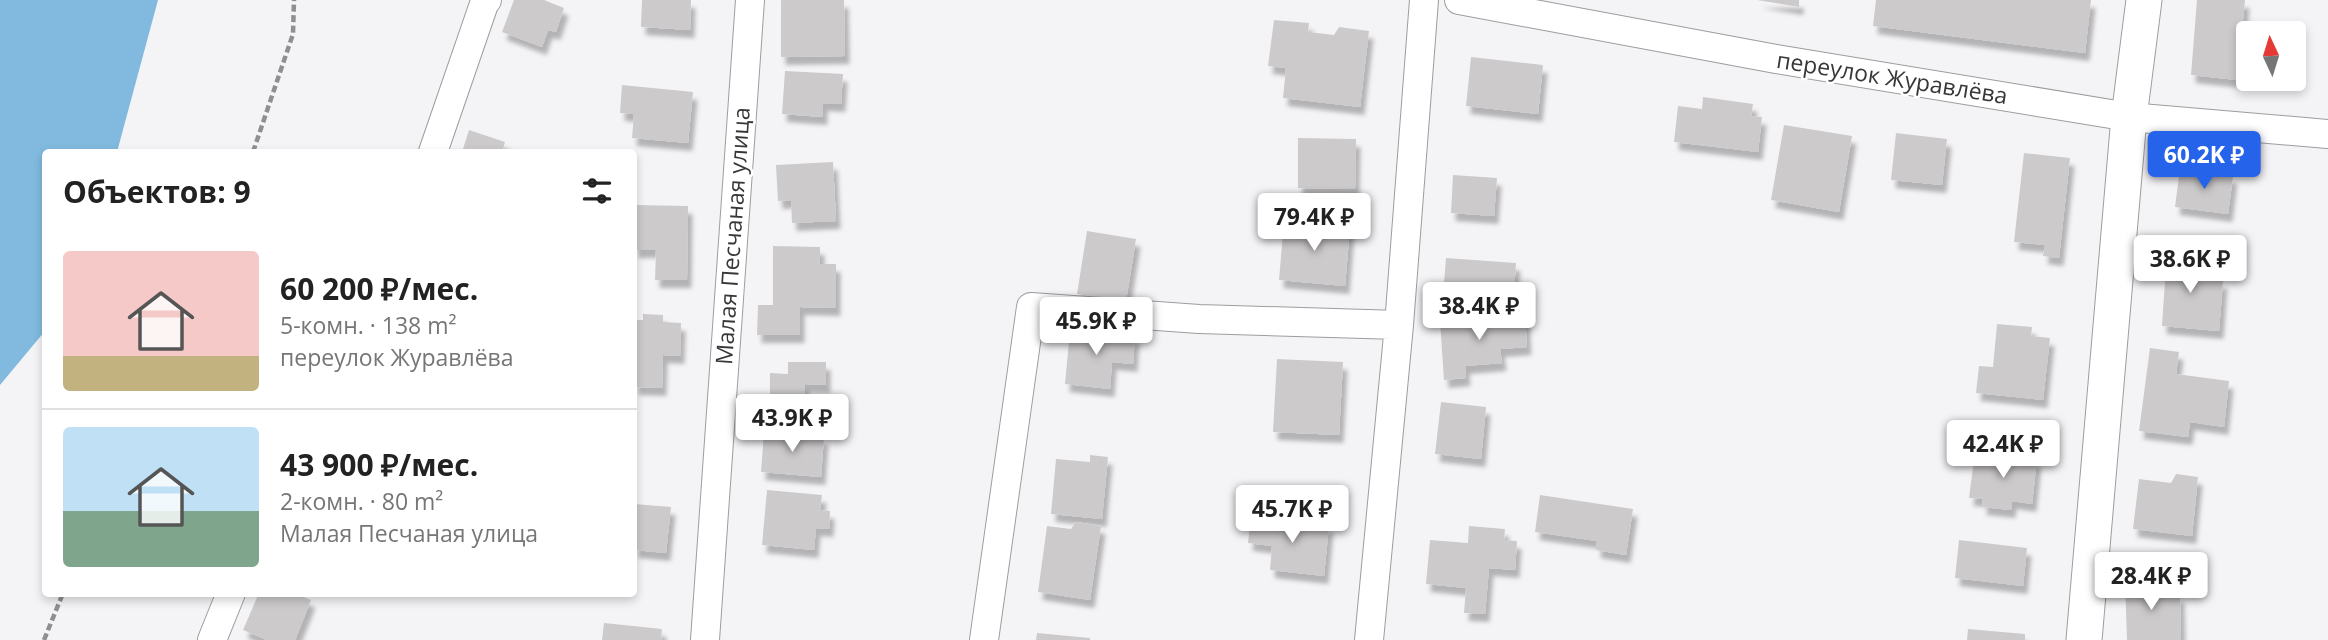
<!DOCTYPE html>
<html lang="ru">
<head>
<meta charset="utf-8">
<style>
	:root { --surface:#fff; --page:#f2f2f2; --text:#222; --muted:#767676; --line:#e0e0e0; --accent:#2563eb }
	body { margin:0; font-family:"Open Sans",sans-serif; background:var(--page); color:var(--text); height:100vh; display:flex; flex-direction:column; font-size:26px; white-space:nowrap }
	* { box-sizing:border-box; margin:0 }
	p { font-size:23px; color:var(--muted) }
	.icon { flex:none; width:38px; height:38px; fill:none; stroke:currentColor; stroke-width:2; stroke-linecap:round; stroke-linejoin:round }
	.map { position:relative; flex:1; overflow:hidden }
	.side { position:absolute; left:42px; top:149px; width:595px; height:448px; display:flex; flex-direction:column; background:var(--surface); border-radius:7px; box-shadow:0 4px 10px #0003 }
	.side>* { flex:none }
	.needle { width:46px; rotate:356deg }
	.fabs { position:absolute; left:2236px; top:21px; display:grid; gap:14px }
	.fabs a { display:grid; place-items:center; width:70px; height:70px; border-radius:7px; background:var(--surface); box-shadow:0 4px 10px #0003; font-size:35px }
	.price { position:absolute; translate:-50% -60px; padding:0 16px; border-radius:7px; background:#fff; color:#222; font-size:23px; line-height:46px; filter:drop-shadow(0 2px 4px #0008) }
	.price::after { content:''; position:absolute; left:50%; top:42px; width:21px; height:16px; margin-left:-10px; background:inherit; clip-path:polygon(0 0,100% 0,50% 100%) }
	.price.active { background:var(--accent); color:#fff }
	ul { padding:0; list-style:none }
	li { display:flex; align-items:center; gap:21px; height:175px; padding:0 21px }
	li+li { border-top:2px solid var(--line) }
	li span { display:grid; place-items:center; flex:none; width:196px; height:140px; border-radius:7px; color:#555 }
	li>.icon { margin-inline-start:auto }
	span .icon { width:84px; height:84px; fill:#fffc; stroke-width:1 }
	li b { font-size:30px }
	h2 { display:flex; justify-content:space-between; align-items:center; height:84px; padding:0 21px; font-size:30px }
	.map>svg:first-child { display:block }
	.water { fill:#81bade }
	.building { fill:#cdcacb; filter:url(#shadow) }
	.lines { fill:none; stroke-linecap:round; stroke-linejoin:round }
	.minor-casing { stroke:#9d9da0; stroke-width:30 }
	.tertiary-casing { stroke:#9d9da0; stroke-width:37 }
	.path { stroke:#8f8f91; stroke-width:4.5; stroke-dasharray:7 3.5; stroke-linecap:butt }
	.minor { stroke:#fff; stroke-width:28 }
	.tertiary { stroke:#fff; stroke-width:35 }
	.labels { text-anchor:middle; stroke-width:5; stroke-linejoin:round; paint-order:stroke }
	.street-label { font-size:23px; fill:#373738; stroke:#fff }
</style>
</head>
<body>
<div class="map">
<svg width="2328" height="640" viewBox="0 0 2328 640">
	<defs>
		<filter id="shadow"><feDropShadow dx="4.5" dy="8" stdDeviation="2" flood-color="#0004"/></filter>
	</defs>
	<rect width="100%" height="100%" fill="#f4f4f7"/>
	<path class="water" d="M0,0H158L117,152H46L45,331L0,385Z"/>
	<path class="building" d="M514,0H544L564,8L556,32L548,30L542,47L502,32Z
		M642,0H691L690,30L641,27Z
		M781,0H844L845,56L781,57Z
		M1757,0H1799V7Z
		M1876,0H2091L2085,53L1873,26Z
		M2197,0H2245L2237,80L2191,75Z
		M1274,20L1309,23L1308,32L1334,35L1339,27L1369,31L1360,107L1283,98L1286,68L1268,66Z
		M1471,57L1543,65L1538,114L1466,106Z
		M785,71L843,74L841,104L823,103V117L782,114Z
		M622,85L693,92L688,143L632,138L634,114L620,113Z
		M1703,97L1753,104L1751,116L1762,117L1758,152L1674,142L1678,106L1702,109Z
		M1784,125L1852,136L1839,212L1771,200Z
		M469,130L505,142L502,152H462Z
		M1896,133L1947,139L1942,185L1891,180Z
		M1298,138L1356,139L1355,189L1298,188Z
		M2024,153L2070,158L2059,258L2043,256L2045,245L2014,242Z
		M833,162L836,221L792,223L791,200L778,201L776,165Z
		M2180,168L2233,176L2228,214L2175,207Z
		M1453,175L1497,178L1494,216L1451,213Z
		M637,205L688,206L687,280H655L656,250H634V221H636Z
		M1284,221L1350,227L1345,286L1279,280Z
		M1087,231L1136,239L1126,301L1077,294Z
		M773,246L820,247V264H836V308L800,307V335H757L758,305H773Z
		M2167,251L2198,254L2196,279L2223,281L2219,331L2162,326Z
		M1446,258L1516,263L1514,291L1473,288L1471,310L1442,308Z
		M643,314L663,315V322L681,323L680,356L663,355L662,388L634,387V320H643Z
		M1525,315L1527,347L1500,349L1502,363L1465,366L1466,378L1444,380L1440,321Z
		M1997,324L2032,327L2031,336L2050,338L2043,400L1976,393L1979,366L1993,367Z
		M1070,330L1135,336L1133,364L1112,362L1110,389L1065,384Z
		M2150,348L2179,352L2176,374L2229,381L2224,427L2190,422L2188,437L2139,431Z
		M1277,359L1343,362L1339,435L1273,432Z
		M788,362H826V385L805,384V419L770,418V373L788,374Z
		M1441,402L1486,407L1481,459L1435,454Z
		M764,432L824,437L821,477L761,472Z
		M1975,452L2037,459L2032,504L2012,501L2011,510L1982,507L1983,499L1969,498Z
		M1090,455L1108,457L1102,519L1051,514L1056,459L1090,462Z
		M2176,474L2198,477L2192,536L2133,529L2139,479L2171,483Z
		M767,490L822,495L820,510L830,511L829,529L816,528L814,550L762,545Z
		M1540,495L1633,509L1626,555L1596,550L1597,541L1535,532Z
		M634,504L671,507L666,553L634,550Z
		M1251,517L1329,525L1324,576L1270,570L1272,546L1248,543Z
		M1076,522L1101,526L1090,600L1038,592L1047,526L1071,529Z
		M1469,526L1505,529L1504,540L1517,541L1515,570L1489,568L1485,614L1464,613L1466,588L1426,584L1430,540L1468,543Z
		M1959,540L2027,548L2023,586L1955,578Z
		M2159,579V595H2180L2181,640H2127L2125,580Z
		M259,593H294L311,600L295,640H267L243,630Z
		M604,623L662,629L661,640H602Z
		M1968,629L2025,634V640H1967Z
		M1037,633L1090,638V640H1036Z"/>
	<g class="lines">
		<defs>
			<path id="minor" d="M1459,0L1776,59L2129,117L2328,134
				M433,152L484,4L487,0
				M212,640L231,593
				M705,640L750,0
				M984,640L1031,307L1199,319L1399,325
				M1369,640L1399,325L1424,0"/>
			<path id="tertiary" d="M2084,640L2129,117L2144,0"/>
		</defs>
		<use href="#minor" class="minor-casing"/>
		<use href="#tertiary" class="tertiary-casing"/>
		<path class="path" d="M253,152L293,34L294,0
			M44,640L63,593"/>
		<use href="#minor" class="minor"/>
		<use href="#tertiary" class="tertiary"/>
	</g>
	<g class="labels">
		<g class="street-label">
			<text transform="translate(1892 78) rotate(9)" y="8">переулок Журавлёва</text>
			<text transform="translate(733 236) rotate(-86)" y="8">Малая Песчаная улица</text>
		</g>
	</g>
</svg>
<div class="fabs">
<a><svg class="needle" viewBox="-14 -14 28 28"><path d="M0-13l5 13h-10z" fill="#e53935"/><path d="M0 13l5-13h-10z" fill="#767676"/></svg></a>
</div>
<b class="price active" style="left:2204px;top:191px">60.2K ₽</b>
<b class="price" style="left:1314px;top:253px">79.4K ₽</b>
<b class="price" style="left:2190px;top:295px">38.6K ₽</b>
<b class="price" style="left:1479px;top:342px">38.4K ₽</b>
<b class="price" style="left:1096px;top:357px">45.9K ₽</b>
<b class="price" style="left:792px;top:454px">43.9K ₽</b>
<b class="price" style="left:2003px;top:480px">42.4K ₽</b>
<b class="price" style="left:1292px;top:545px">45.7K ₽</b>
<b class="price" style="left:2151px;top:612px">28.4K ₽</b>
<section class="side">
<h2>Объектов: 9<svg class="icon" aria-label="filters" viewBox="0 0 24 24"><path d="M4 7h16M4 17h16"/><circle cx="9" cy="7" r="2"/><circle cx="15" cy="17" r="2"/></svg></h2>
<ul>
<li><span style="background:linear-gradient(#f6c9c9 75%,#c2b280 0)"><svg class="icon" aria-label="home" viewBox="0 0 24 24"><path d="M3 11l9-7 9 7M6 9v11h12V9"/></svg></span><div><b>60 200 ₽/мес.</b><p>5-комн. · 138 m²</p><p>переулок Журавлёва</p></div></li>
<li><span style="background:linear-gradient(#bfe0f5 60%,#7fa58c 0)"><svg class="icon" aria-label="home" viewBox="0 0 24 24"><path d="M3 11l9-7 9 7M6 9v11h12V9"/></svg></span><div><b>43 900 ₽/мес.</b><p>2-комн. · 80 m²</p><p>Малая Песчаная улица</p></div></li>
</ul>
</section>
</div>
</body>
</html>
